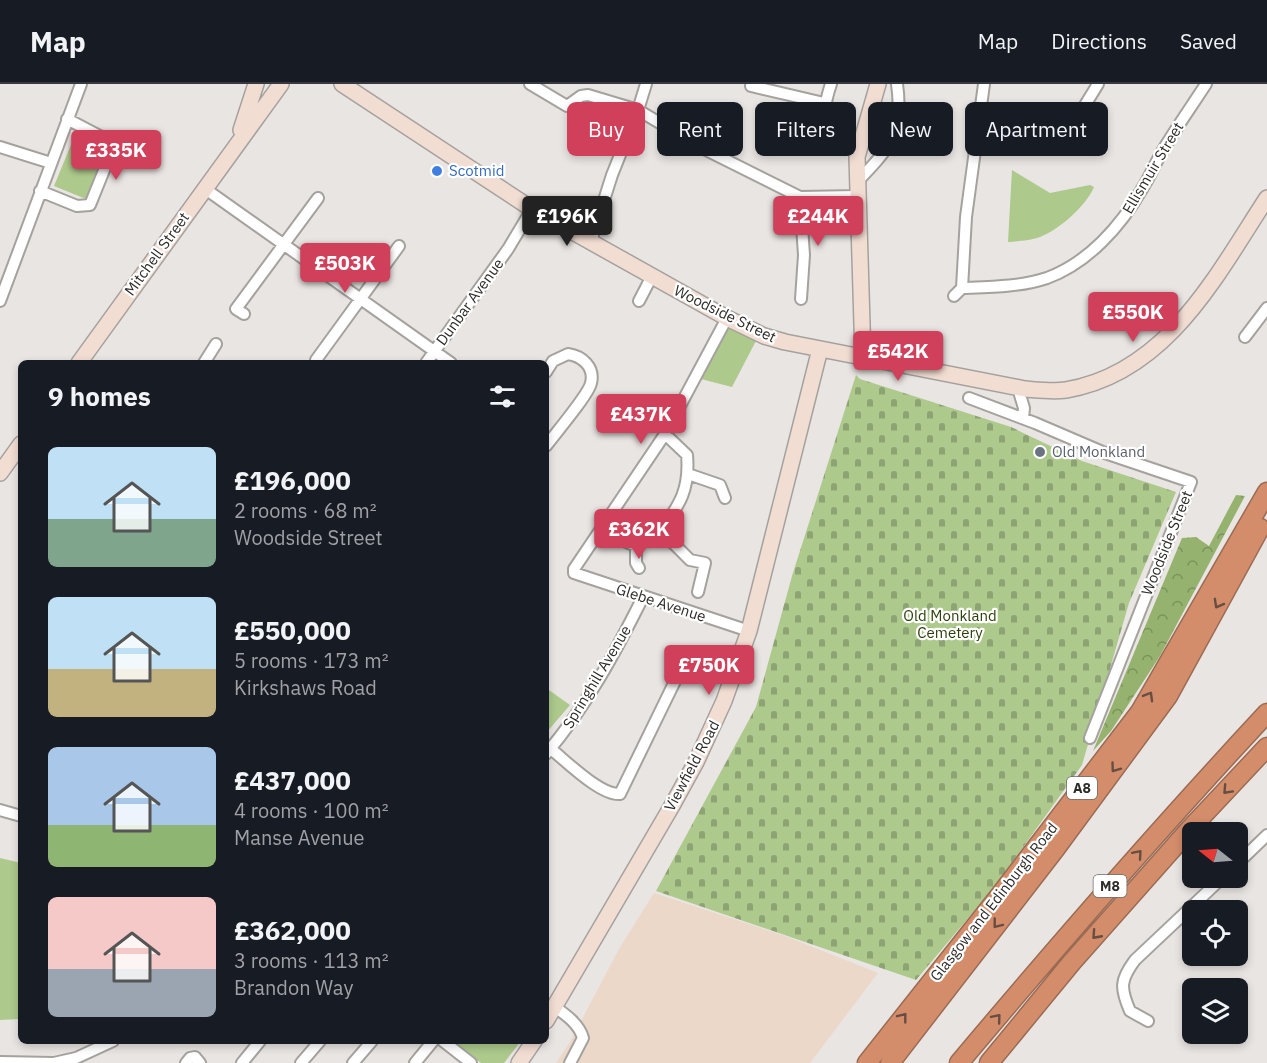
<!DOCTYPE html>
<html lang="en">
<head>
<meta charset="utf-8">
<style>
	:root { --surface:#171b24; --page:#20242c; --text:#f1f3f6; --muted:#9ea1a6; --line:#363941; --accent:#d0405b }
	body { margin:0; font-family:"IBM Plex Sans",sans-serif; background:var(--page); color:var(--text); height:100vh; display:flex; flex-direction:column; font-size:22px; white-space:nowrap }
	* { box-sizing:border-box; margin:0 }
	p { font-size:20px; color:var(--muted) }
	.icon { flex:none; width:33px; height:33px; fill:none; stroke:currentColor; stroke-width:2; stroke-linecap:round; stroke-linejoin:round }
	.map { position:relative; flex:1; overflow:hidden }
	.side { position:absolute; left:18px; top:276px; width:531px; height:684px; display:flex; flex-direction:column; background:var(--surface); border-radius:9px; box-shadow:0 3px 9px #0003 }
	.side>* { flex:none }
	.hud { position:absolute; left:567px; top:18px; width:570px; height:54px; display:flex; gap:12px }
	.needle { width:39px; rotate:287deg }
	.fabs { position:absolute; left:1182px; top:738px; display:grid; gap:12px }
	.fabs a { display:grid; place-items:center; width:66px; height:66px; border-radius:9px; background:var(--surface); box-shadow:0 3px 9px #0003; font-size:30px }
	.price { position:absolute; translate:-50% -51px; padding:0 14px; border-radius:6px; background:var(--accent); color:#fff; font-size:20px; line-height:39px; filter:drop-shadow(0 2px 3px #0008) }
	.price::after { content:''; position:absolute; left:50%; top:36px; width:18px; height:14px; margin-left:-9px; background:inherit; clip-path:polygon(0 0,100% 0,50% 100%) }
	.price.on { background:#222; color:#fff }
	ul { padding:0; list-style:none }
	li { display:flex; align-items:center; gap:18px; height:150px; padding:0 30px }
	li span { display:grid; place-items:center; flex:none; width:168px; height:120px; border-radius:9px; color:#555 }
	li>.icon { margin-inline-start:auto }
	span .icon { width:72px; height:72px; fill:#fffc; stroke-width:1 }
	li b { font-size:26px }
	h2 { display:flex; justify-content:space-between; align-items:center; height:72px; padding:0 30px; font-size:26px }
	.pill { padding:0 21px; border-radius:9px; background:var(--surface); box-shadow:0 3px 9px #0003; font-size:21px; line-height:54px }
	.pill.on { background:var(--accent); color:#fff }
	header { display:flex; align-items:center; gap:36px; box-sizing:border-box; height:84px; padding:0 30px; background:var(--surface); border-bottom:2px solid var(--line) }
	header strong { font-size:28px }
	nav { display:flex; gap:33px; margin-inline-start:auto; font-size:21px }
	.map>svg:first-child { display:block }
	.industrial { fill:#ebd8c8 }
	.green { fill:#adc98c }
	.forest { fill:url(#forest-crowns) }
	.cemetery { fill:url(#cemetery-stones) }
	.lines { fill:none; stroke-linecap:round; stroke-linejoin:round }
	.street-casing { stroke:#a5a29e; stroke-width:14 }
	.secondary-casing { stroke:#a5a29e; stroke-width:18 }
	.highway-casing { stroke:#9a6b54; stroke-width:21 }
	.street { stroke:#fff; stroke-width:10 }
	.secondary { stroke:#f2ddd3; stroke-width:15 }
	.highway { stroke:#d48d6b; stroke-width:18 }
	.oneway { stroke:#674e41 }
	.shop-dot { fill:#3f7fe0; stroke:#fff; stroke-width:2 }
	.worship-dot { fill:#6b7280; stroke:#fff; stroke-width:2 }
	.labels { text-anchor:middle; stroke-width:4.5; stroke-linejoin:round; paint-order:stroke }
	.shield { fill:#fff; stroke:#6c6b6a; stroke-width:1.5 }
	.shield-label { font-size:14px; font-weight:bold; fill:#2d2c2a }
	.street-label { font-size:15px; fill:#2d2c2a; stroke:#fff }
	.shop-label { font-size:15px; fill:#366cbe; stroke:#fff; text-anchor:start }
	.worship-label { font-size:15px; fill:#5b616d; stroke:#fff; text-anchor:start }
	.park-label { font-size:15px; fill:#2c3f0c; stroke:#fff }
</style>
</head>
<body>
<header>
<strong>Map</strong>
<nav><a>Map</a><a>Directions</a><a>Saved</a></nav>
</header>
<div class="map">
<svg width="1267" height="979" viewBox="0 0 1267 979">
	<defs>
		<pattern id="forest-crowns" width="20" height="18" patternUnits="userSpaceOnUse" patternTransform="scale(1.5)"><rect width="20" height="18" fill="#95b36e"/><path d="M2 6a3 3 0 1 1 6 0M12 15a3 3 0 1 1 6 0" fill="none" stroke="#7a925b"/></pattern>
		<pattern id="cemetery-stones" width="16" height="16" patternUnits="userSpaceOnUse" patternTransform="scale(1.5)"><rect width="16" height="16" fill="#adc98c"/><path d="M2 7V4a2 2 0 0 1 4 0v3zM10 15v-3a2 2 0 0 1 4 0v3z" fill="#8da373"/></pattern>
	</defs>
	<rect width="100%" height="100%" fill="#e9e5e2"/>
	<path class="industrial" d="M654,809L785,852L878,889L810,979H556L570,958L619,865Z"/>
	<path class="green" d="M75,51L106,67L86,115L54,102Z
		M1012,86L1050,109L1090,101L1094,103C1086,122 1057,148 1037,154C1028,157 1017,157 1008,158Z
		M729,238L758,253L732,303L697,294Z
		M546,604L570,621L546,649Z
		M0,774L21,779V935L0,936Z
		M454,957H521L504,979H481Z"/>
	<path class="forest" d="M1236,411L1245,412L1160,572L1111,647L1093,667L1182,454L1196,453L1209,462Z"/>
	<path class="cemetery" d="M856,291L860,295L1011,343L1082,377L1176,408L1129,519L1082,681L996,801L916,896L656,807L756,623L792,492Z"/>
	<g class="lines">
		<defs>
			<path id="street" d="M530,0L567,22L581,12L588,11L638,26L700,63L800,113L857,112
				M751,2L824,19
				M818,53C823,35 825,17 831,0
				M1063,57L1098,0
				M0,63L51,79
				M856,99C889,65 904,49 897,0
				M204,104L451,279
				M40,107L77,122L90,121L113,64V59L67,35
				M800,113L804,171L801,215
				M591,157L612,91L638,26L646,0
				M962,204C990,203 1020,203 1047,194C1088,179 1121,142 1142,105C1151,91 1157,75 1166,61C1179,40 1193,20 1206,0
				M954,212L962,204L966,133L984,0
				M0,217L81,0
				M639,217L652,192
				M244,230L236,225L318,114
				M727,234L665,350L574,485V489L749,547
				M1245,253L1267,224
				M316,276L399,162
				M204,279L216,260
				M426,279L508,165L532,125
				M546,288L553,277L568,270C582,272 595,283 591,299C589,310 555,350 546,362
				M969,314L1035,339L1105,369L1191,398L1090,654
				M1023,334L1024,324L1020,311L1025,305
				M665,350L687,371C690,405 680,420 661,447L690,476L705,479L698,508
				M688,390L720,401L725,414
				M614,453L636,462L661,447
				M636,462V479L639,484
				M551,665C566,677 601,712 620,710L677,593L678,588L673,582
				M546,670C586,623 615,569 643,513
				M0,726L21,732
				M1238,779L1267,751
				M555,923C566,931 579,940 583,954L570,979
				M1148,937L1130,927C1120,904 1120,896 1135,876L1222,794
				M443,957L471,979
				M0,978L54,979L76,974L113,957
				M186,979L190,974L195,973L200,979
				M242,979L260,957
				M301,979L320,957
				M353,979L372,957
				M415,979L433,957"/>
			<path id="secondary" d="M342,0L532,125L727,234L764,252L785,258L1025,305C1038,306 1053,308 1066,306C1167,289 1216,192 1267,114
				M241,46L256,0
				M863,274L857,73L878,0
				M79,279L281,0
				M0,389L21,360
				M546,937L673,720L696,678L724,617L749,547L820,265
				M519,979L534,957"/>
			<path id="highway" d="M867,979L1000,811L1140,628L1267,408
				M890,979L1056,764L1168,612L1260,444
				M959,979C1059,860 1161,743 1267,629
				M989,979L1072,878L1189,746L1267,663"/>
		</defs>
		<use href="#street" class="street-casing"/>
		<use href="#secondary" class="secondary-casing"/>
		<use href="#highway" class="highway-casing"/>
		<use href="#street" class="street"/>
		<use href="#secondary" class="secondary"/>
		<use href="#highway" class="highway"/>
	</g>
	<defs><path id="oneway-chevron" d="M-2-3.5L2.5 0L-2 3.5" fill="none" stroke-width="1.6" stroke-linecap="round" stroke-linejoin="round" transform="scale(1.5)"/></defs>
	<g class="oneway">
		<use href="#oneway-chevron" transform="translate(1218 520) rotate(119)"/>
		<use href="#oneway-chevron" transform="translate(1149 612) rotate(-60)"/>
		<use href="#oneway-chevron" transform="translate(1115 684) rotate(126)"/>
		<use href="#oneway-chevron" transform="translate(1227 706) rotate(133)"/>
		<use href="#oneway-chevron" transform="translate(1138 770) rotate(-49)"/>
		<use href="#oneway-chevron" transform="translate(997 840) rotate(128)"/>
		<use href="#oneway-chevron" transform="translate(1096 851) rotate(132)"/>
		<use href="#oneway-chevron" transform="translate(903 933) rotate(-52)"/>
		<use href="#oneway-chevron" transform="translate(997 934) rotate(-50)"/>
	</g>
	<circle class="shop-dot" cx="437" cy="87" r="6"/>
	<circle class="worship-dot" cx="1040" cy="368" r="6"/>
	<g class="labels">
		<g class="shield">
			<rect x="1067" y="693" width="30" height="22" rx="4.5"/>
			<rect x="1093.5" y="791" width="33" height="22" rx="4.5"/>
		</g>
		<g class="shield-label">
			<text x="1082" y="709">A8</text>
			<text x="1110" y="807">M8</text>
		</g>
		<g class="street-label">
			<text transform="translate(1153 84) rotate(-59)" y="5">Ellismuir Street</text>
			<text transform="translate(157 170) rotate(-54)" y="5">Mitchell Street</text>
			<text transform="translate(470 218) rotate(-54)" y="5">Dunbar Avenue</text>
			<text transform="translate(725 230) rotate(26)" y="5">Woodside Street</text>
			<text transform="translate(1167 459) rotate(-68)" y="5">Woodside Street</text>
			<text transform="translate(661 519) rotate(18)" y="5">Glebe Avenue</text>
			<text transform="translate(597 593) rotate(-59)" y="5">Springhill Avenue</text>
			<text transform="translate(692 682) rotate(-62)" y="5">Viewfield Road</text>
			<text transform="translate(994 818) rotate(-52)" y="5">Glasgow and Edinburgh Road</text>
		</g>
		<g class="shop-label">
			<text x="449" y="92">Scotmid</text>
		</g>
		<g class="worship-label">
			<text x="1052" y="373">Old Monkland</text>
		</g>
		<g class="park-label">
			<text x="950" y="537">Old Monkland<tspan x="950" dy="17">Cemetery</tspan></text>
		</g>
	</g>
</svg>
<div class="fabs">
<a><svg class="needle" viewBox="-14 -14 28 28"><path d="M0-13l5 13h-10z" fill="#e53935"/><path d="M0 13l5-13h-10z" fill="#9ea1a6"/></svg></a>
<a><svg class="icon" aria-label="locate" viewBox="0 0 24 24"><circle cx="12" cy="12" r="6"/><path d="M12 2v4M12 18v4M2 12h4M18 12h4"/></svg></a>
<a><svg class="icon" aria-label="layers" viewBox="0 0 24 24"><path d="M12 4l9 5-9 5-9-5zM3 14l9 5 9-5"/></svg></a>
</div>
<b class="price" style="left:116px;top:97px">£335K</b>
<b class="price on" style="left:567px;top:163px">£196K</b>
<b class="price" style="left:818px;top:163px">£244K</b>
<b class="price" style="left:345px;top:210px">£503K</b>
<b class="price" style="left:1133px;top:259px">£550K</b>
<b class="price" style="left:898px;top:298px">£542K</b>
<b class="price" style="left:641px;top:361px">£437K</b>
<b class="price" style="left:639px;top:476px">£362K</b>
<b class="price" style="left:709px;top:612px">£750K</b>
<div class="hud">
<a class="pill on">Buy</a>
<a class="pill">Rent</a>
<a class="pill">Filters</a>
<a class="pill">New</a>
<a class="pill">Apartment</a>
</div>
<section class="side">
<h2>9 homes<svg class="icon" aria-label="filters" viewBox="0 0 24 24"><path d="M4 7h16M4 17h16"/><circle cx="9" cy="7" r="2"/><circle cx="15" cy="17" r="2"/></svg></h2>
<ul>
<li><span style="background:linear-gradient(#bfe0f5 60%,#7fa58c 0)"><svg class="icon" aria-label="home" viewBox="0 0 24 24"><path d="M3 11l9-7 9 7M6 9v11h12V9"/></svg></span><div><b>£196,000</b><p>2 rooms · 68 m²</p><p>Woodside Street</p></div></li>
<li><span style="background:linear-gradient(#bfe0f5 60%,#c2b280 0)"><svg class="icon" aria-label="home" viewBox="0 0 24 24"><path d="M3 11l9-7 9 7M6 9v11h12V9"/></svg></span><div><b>£550,000</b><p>5 rooms · 173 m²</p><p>Kirkshaws Road</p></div></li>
<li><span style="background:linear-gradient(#a9c7e8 65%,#8fb573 0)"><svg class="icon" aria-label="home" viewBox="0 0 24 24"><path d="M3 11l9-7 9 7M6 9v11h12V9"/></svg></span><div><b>£437,000</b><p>4 rooms · 100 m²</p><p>Manse Avenue</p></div></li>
<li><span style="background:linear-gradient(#f6c9c9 60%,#9aa5b1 0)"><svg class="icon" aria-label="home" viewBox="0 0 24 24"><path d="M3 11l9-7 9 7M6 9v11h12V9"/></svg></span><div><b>£362,000</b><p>3 rooms · 113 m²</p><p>Brandon Way</p></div></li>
</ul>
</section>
</div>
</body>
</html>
